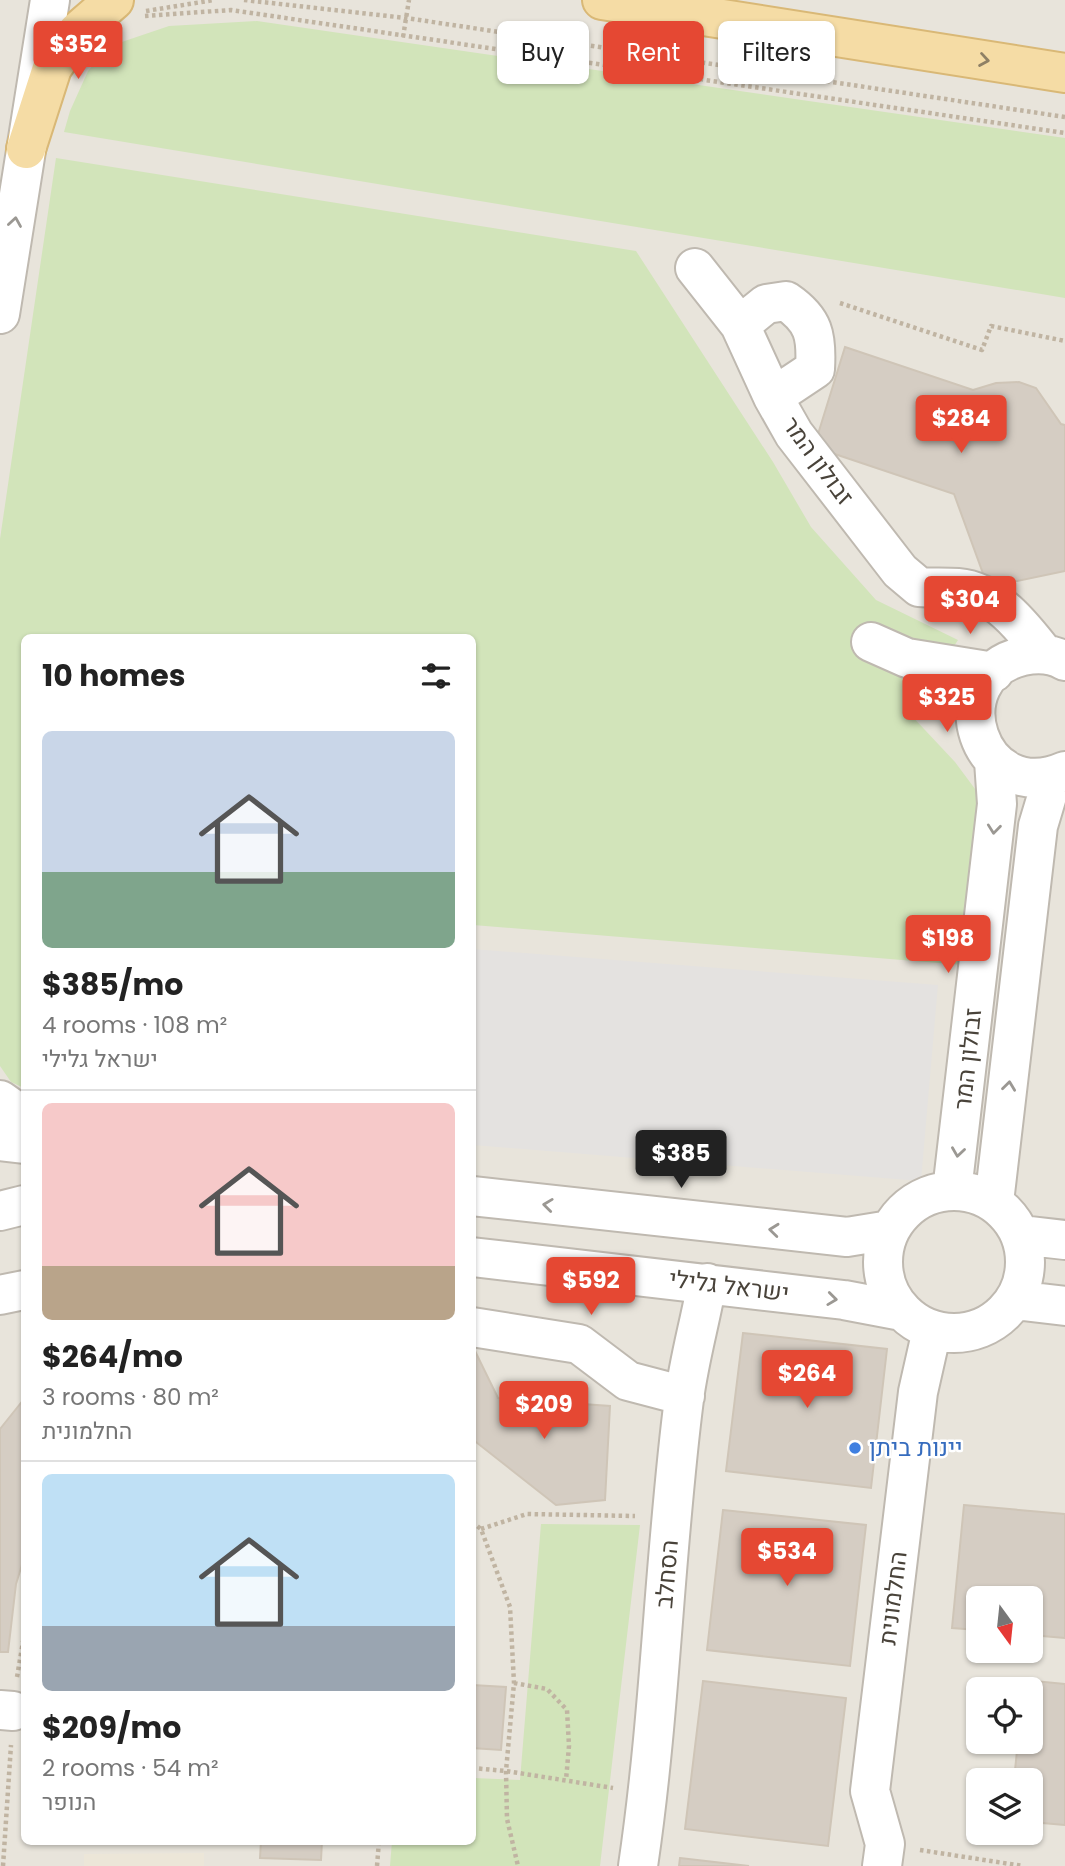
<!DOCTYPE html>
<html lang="en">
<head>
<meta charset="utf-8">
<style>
	:root { --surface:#fff; --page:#f2f2f2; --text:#222; --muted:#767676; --line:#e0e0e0; --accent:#e54833 }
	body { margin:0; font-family:Poppins,Heebo,sans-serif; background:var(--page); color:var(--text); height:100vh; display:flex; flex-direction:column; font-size:26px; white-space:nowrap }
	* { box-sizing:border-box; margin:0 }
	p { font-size:23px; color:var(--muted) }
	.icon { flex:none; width:38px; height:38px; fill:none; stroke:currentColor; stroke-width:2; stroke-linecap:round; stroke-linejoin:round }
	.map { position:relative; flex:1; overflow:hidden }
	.details { position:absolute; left:21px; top:634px; width:455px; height:1211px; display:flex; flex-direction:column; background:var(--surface); border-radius:10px; box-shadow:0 2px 5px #0004 }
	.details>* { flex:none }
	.guide { position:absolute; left:497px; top:21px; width:462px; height:63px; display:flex; gap:14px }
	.needle { width:46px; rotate:165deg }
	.controls { position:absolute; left:966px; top:1586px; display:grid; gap:14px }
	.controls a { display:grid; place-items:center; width:77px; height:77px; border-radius:10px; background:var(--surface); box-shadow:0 2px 5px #0004; font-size:35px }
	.price { position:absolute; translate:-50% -60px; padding:0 16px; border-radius:7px; background:var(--accent); color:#fff; font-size:23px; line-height:46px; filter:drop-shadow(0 2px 4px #0008) }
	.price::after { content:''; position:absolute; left:50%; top:42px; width:21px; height:16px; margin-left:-10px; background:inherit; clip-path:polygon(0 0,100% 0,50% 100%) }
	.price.selected { background:#222; color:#fff }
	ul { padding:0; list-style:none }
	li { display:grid; align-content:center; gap:14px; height:371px; padding:0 21px }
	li+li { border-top:2px solid var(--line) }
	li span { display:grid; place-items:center; height:217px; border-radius:10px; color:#555 }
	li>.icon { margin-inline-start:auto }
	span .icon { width:126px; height:126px; fill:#fffc; stroke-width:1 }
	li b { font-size:30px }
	h2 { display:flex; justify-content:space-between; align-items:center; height:84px; padding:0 21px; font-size:30px }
	.chip { padding:0 24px; border-radius:10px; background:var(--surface); box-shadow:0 2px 5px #0004; font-size:24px; line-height:63px }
	.chip.selected { background:var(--accent); color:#fff }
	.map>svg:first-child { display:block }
	.residential { fill:#e8e4db; fill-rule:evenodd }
	.education { fill:#ece6d8 }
	.green { fill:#d2e4ba }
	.parking { fill:#e4e2e0 }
	.building { fill:#d5cdc3; stroke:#cfc5b7; stroke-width:2 }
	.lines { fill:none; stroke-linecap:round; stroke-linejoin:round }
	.minor-casing { stroke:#bfb9b0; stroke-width:42 }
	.major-casing { stroke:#d9b876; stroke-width:42 }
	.path { stroke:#c0b4a2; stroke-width:4.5; stroke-dasharray:3.5 3.5; stroke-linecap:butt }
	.minor { stroke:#fff; stroke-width:38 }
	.major { stroke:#f5dca5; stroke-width:38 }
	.oneway { stroke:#8e8065 }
	.oneway2 { stroke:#9b9893 }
	.shop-dot { fill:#3f7fe0; stroke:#fff; stroke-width:2.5 }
	.labels { text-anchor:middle; stroke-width:5; stroke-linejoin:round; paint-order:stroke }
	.street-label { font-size:24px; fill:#49433a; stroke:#fff }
	.shop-label { font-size:24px; fill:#366cbe; stroke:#fff; text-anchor:start }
</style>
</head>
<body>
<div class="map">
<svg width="1065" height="1866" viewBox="0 0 1065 1866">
	<rect width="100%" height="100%" fill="#f5f2ec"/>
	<path class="residential" d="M0,0H1065V1866H0ZM24,637H472V1841H24ZM978,1598H1031V1650H978ZM978,1689H1031V1741H978ZM978,1780H1031V1832H978Z"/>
	<path class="education" d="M204,1853V1866H84V1854Z"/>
	<path class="green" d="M257,21L1065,138V298L64,132L70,111L88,71L110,46L169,26Z
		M56,158L636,251L773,462L811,527L876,600L958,640L910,714L955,762L984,801L963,965L473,925L472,637H24V1088L11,1082L0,1066V539Z
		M541,1524L640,1525L600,1866H390L392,1841H472L473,1778L520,1780Z"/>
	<path class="parking" d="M472,949L938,985L921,1181L473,1145Z"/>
	<path class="building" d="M845,347L973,390L996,383L1019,382L1036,388L1061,424L1065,425V571L988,587L954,494L814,447Z
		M743,1333L887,1349L871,1488L726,1471Z
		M475,1351L498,1398L610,1406L605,1500L556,1505L476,1442L472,1443V1352Z
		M24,1399V1558L16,1584L8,1652H0V1429Z
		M964,1505L1065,1514V1638L1031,1635V1598H978V1630L952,1628Z
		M723,1510L866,1525L850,1666L707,1650Z
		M1024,1680L1065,1684V1825L1031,1822V1780H1014L1018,1741H1031V1689H1023Z
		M703,1681L846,1698L828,1846L685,1829Z
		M472,1685L506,1687L501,1750L472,1748Z
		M261,1841H322L321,1860L260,1858Z
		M680,1858L749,1866H679Z"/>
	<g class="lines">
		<defs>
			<path id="minor" d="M695,268L740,325L773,397L794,434L900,571L919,587C932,588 945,587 958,588C995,591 1023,627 1044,654
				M0,314L50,0
				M740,325L766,304L786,301C814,320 817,336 815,369L773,397
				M871,642L907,658L994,672
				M1065,661C1053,654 1037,653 1023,656C937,676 978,809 1065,771
				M0,1100L24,1117
				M0,1141L24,1144
				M883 1262a71 71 0 1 1 142 0a71 71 0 1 1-142 0Z
				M952,1191L997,804L994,761
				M472,1196L847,1237L890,1230
				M994,1202L1038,826L1053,776
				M0,1211L24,1205
				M1021,1235L1065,1240
				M472,1257L844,1300L902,1311
				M0,1295L24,1290
				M1015,1300L1065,1306
				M472,1327L579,1344L628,1381L685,1396
				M0,1710L13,1711
				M638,1866C661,1711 664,1554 684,1399C689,1360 700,1322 707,1283
				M882,1866L885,1844L870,1791L918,1392L932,1330"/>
			<path id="major" d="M602,0L1065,73
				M26,149L52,68L77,32L114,0"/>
		</defs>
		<use href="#minor" class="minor-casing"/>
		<use href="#major" class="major-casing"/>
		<path class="path" d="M244,0L406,18L1065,117
			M146,11L214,0
			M145,16L231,10L1065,133
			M403,37L409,0
			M840,303L982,350L991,326L1065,341
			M472,1522L481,1529L510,1607L514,1683L506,1771L507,1819L518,1866
			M481,1529L527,1514L635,1516
			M17,1677L24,1636
			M514,1683L547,1689L567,1710L569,1746L566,1780
			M472,1768L506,1771L613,1788
			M920,1850L1023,1866
			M3,1866L11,1745
			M377,1866L379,1841"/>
		<use href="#minor" class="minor"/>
		<use href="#major" class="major"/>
	</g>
	<defs><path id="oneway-chevron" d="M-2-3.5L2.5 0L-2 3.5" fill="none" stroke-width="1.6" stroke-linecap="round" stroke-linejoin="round" transform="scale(1.75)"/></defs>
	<use class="oneway" href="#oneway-chevron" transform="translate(984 60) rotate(9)"/>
	<g class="oneway2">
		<use href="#oneway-chevron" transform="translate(15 222) rotate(-81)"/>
		<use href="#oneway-chevron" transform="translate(994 829) rotate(96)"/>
		<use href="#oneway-chevron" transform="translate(1009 1086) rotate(-83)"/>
		<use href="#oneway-chevron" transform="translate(958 1152) rotate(98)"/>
		<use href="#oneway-chevron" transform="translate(548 1205) rotate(-173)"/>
		<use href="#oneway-chevron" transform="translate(774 1230) rotate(-174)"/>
		<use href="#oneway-chevron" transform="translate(832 1299) rotate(7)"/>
	</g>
	<circle class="shop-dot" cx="855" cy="1448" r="7"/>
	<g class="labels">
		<g class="street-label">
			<text transform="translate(818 461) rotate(54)" y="8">זבולון המר</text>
			<text transform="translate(968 1059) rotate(-84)" y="8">זבולון המר</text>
			<text transform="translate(729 1286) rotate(7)" y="8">ישראל גלילי</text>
			<text transform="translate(667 1574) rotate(-85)" y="8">הסחלב</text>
			<text transform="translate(893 1598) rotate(-83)" y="8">החלמונית</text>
		</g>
		<g class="shop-label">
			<text x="869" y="1456">יינות ביתן</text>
		</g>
	</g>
</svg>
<div class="controls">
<a><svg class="needle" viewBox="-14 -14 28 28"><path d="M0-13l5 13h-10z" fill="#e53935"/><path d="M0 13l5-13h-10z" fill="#767676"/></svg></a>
<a><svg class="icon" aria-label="locate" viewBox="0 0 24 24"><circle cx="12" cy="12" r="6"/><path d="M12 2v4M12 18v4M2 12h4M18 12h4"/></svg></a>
<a><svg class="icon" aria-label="layers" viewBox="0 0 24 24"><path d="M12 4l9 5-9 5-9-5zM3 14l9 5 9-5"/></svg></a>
</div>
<b class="price" style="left:78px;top:81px">$352</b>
<b class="price" style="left:961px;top:455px">$284</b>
<b class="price" style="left:970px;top:636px">$304</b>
<b class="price" style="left:947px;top:734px">$325</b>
<b class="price" style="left:948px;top:975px">$198</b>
<b class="price selected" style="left:681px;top:1190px">$385</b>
<b class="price" style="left:591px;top:1317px">$592</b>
<b class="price" style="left:807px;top:1410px">$264</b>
<b class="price" style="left:544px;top:1441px">$209</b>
<b class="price" style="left:787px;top:1588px">$534</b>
<div class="guide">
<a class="chip">Buy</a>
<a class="chip selected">Rent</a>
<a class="chip">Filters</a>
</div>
<section class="details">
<h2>10 homes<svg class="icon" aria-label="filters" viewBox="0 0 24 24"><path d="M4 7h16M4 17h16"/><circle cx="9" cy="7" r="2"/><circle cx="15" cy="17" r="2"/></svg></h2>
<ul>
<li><span style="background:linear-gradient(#c9d6e8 65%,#7fa58c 0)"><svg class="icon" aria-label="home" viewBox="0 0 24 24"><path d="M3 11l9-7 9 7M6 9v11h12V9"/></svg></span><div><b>$385/mo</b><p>4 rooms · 108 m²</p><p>ישראל גלילי</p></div></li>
<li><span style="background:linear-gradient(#f6c9c9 75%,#b9a48a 0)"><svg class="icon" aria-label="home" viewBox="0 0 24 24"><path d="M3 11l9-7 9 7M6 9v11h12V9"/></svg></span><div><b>$264/mo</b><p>3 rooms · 80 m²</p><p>החלמונית</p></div></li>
<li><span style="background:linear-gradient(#bfe0f5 70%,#9aa5b1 0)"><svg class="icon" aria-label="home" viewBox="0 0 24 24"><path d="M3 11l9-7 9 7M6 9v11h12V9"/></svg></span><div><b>$209/mo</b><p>2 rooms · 54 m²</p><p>הנופר</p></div></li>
</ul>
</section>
</div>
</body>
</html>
